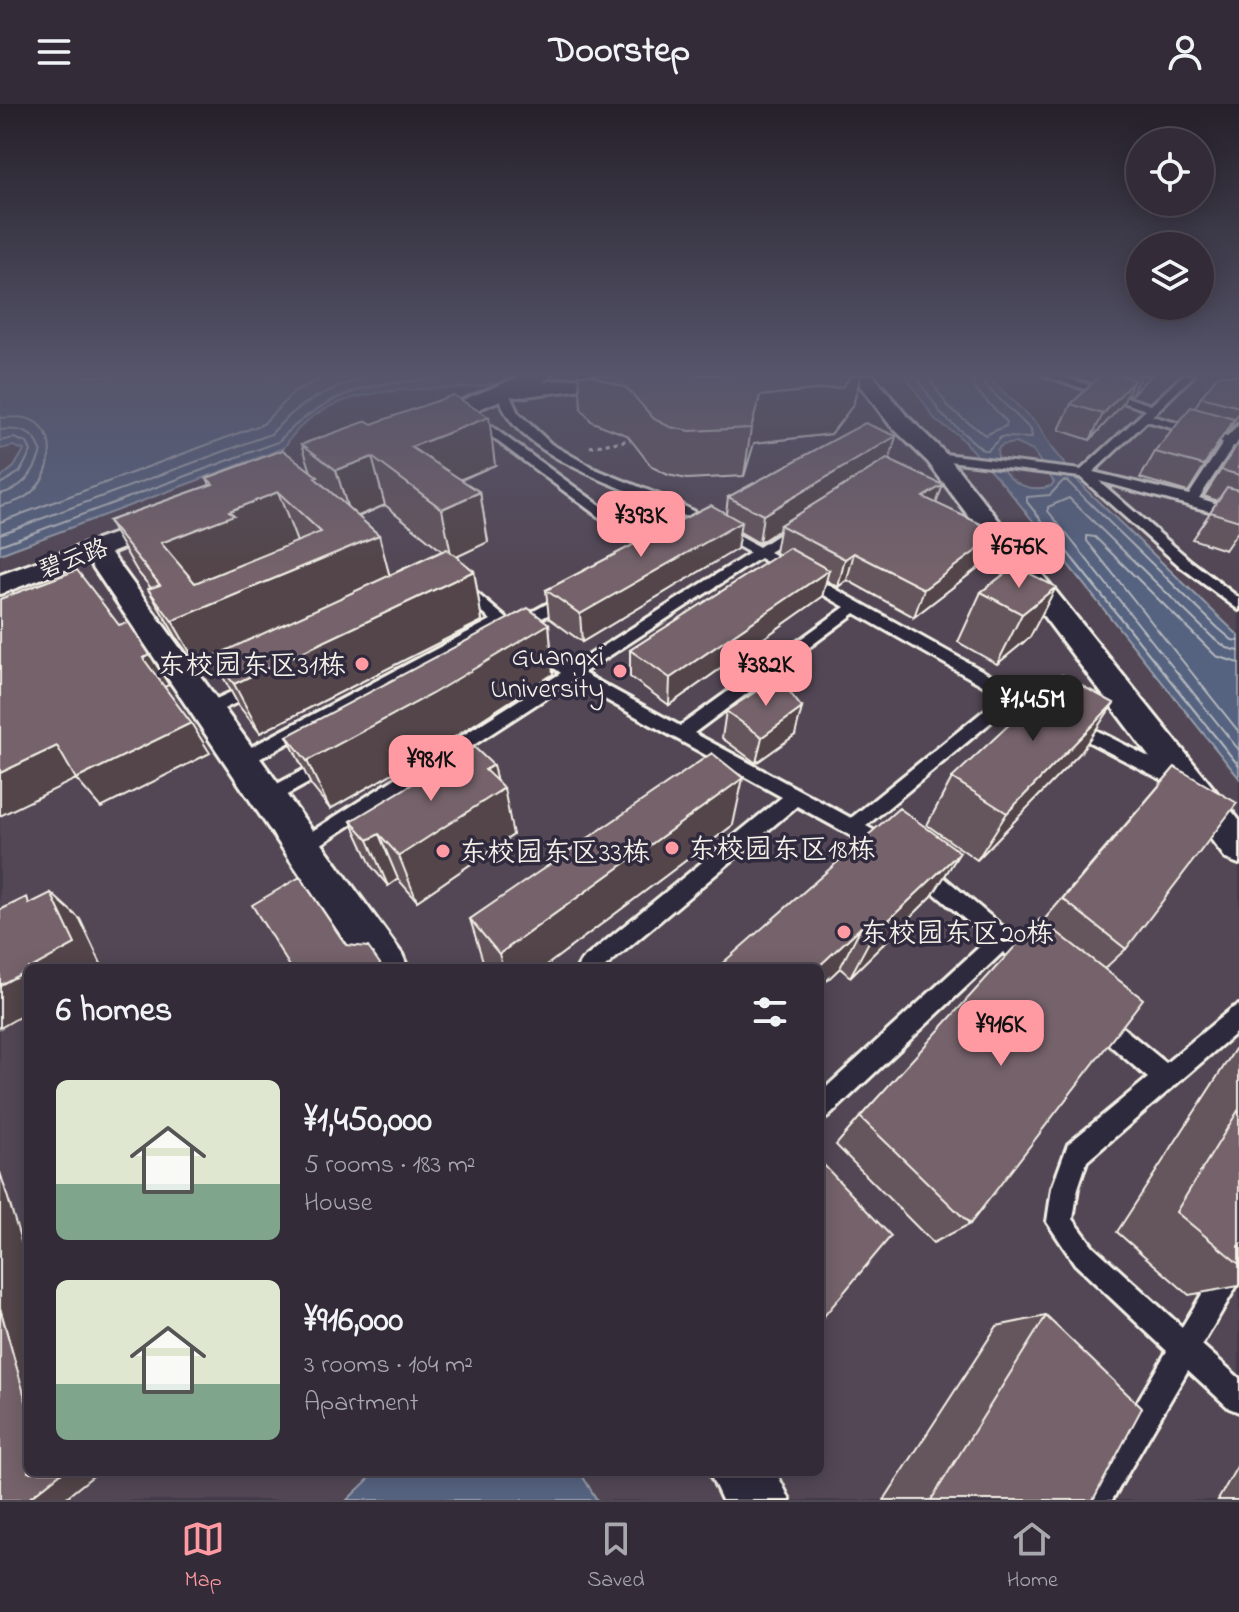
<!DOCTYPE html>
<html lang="en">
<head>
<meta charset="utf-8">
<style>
	:root { --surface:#332c38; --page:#3b3440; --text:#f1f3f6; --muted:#a9a7ae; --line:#4e4853; --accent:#ff9aa2 }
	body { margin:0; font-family:"Indie Flower","LXGW WenKai TC",sans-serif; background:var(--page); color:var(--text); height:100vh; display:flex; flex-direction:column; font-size:30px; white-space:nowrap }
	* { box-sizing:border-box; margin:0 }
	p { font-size:26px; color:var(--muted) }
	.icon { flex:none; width:44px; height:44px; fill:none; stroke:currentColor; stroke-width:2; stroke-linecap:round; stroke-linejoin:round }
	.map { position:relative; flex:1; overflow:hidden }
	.details { position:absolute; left:24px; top:860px; width:800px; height:512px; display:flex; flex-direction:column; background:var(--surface); border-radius:12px; box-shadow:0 4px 20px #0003,0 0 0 2px var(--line) }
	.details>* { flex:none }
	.fabs { position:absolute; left:1126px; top:24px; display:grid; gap:16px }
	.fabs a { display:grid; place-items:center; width:88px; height:88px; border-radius:50%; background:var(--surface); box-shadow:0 4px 20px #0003,0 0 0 2px var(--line); font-size:40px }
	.price { position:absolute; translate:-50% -68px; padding:0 18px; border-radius:16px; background:var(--accent); color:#111; font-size:26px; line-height:52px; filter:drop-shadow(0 2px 4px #0008) }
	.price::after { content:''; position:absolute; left:50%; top:48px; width:24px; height:18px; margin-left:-12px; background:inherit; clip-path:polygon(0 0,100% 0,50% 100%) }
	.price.on { background:#222; color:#fff }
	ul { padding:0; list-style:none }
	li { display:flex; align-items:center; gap:24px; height:200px; padding:0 32px }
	li span { display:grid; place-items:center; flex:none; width:224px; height:160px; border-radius:12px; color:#555 }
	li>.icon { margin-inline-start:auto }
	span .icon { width:96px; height:96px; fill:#fffc; stroke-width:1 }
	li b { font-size:34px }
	h2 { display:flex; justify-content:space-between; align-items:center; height:96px; padding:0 32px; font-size:34px }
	header { display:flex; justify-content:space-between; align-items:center; height:104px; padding:0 32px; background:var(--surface); font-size:36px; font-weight:800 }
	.tab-bar { display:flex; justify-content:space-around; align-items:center; height:112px; border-top:2px solid var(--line); background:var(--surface); font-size:22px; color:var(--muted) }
	.tab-bar a { display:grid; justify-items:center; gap:4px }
	.tab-bar .on { color:var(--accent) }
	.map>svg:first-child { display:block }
	.built { fill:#534754; fill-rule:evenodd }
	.water { fill:#576480; stroke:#969caa; stroke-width:2; fill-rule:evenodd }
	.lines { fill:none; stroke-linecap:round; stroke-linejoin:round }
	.shore { stroke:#b5b9be; stroke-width:2 }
	.service-casing { stroke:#f4f1e8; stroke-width:6 }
	.minor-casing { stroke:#f4f1e8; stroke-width:6 }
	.path { stroke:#f4f1e8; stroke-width:3; stroke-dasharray:4 4; stroke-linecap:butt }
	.service { fill:#2f2a3d; fill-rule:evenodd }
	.minor { fill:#2f2a3d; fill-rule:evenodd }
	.wall { fill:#65545b; stroke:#f4f1e8; stroke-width:2; fill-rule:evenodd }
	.shaded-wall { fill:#52454a; stroke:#f4f1e8; stroke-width:2 }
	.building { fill:#75626a; stroke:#f4f1e8; stroke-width:2; fill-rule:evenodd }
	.poi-dot { fill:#ff9aa2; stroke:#2f2a3d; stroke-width:3 }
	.labels { text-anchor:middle; stroke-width:7; stroke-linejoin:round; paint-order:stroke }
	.far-street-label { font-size:24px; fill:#f4f1e8; stroke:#2f2a3d }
	.poi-label { font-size:28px; fill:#f4f1e8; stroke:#2f2a3d; text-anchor:start }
</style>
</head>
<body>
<header><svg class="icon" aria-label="menu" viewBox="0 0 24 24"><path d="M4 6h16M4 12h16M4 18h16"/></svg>Doorstep<svg class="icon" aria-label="person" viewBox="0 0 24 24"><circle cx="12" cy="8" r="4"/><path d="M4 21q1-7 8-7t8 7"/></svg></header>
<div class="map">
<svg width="1239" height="1396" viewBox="0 0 1239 1396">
	<rect width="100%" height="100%" fill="#443b4a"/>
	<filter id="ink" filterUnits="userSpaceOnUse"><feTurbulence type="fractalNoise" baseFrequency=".0125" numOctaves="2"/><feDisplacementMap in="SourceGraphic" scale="16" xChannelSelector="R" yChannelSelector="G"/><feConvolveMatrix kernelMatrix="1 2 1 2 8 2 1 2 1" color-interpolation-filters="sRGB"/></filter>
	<g filter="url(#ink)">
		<path class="built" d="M0,271H1239V1396H0ZM28,864H820V1368H28Z"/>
		<path class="water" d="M0,271L232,273L554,271C526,275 497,281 468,283C405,287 321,280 284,344L0,450V374L14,363L24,346L13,342L0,345Z
			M905,271H986L1038,321L1052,345L1084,384L1239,532V674L1005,382L958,331L936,317ZM1015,339L1033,347L1054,378L1051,382C1025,390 999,374 997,346L1002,341Z
			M376,1368H580L597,1396H347Z"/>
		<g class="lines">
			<path class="shore" d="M915,271L942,311L983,346H988L1001,333L1032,334L1031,326L984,280L981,271
				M927,271L949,304L985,331L1006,322L1007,318L975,285L971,271
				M0,314C8,314 18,312 25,314C59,322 54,366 34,386C24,396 13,399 0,402
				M0,326C19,324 35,327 41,347C35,368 22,385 0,390
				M0,337L14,334L27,339L31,347L20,368L0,380
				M0,418L263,320L293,289L328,271
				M0,430L271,330C300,296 333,282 376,271
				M0,441L278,338C344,267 408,280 496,271
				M1239,537L1232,536L1218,524L1067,377H1063L1050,391L1027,393V398L1239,662
				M1239,547L1227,544L1211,532L1069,394L1048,403V407L1239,646
				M1239,559L1216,552L1095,433L1087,432V437L1239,628"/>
			<defs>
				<path id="service" d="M1043,271H1058L1151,301L1183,271H1194L1152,312L1227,333L1239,321V343L1233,342L1199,394L1239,407V415L1099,377L1191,457L1239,494V506L1181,463L1080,373L932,355V351L936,349L1081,366L1146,306ZM1147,317L1223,339L1189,391L1093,368Z
					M500,287H508L518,309L551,340L595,365L674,397L759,443L793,421H803V427L769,448L1019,587L1188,673L1191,678L1188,683H1176L1014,599L866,722L893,737L895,742L893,747L886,750L879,747L797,702L604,864H577L581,857L782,693L572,577L309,748L302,751L295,748L293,743L295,738L561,569L499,524L248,661H236L233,656L236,651L491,516L457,487V481H467L512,519L563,491H573V497L520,526L572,562L750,449C718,431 686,411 652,397C612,379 499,342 500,287ZM760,454L845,503L680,622L583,569ZM855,509L1002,592L851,714L694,629Z
					M469,312H477L660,445V451H650L469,316Z
					M255,577L263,583L261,587L213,610L207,612L199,606L201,602Z
					M326,654L332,656L335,661L332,666L274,698H262L259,693L262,688Z
					M920,757L927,759L1039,853L1042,860L1039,867L1032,870L1003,848L828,1013L820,1017V989L988,835L913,771L910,765L913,759Z
					M1239,901V926L1087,1057L1078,1084L1073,1115L1093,1142L1182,1223L1230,1144L1239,1140V1178L1202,1241L1239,1274V1308L1229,1304L1188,1266L1112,1396H1080L1167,1247L1075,1160L1047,1118L1052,1084L1068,1040L1148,974L1089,923L1086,916L1089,909L1097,905L1105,909L1166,959L1231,905Z"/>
				<path id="minor" d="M524,271H551L543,278L601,271H661L651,277L517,293L510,292L432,325L424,327L413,320L416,315Z
					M852,271H873L906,311L944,348L1239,716V760L1226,755L928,358L890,321Z
					M163,412L172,415L176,420L172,425L111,449L402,850L408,864H363L89,457L0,490V471Z
					M709,1368H776L790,1396H722Z"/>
			</defs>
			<use href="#service" class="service-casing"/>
			<use href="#minor" class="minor-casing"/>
			<path class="path" d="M590,343L635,335"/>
			<use href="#service" class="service"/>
			<use href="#minor" class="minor"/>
		</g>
		<path class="wall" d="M579,271H861L853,301L831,330L754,339L744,372L687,375L668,371L652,363L627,331L592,318L581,305Z
			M1065,271H1151L1131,291L1127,290L1122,301L1090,336L1059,326L1071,300L1092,279Z
			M1239,271V319H1237L1225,329L1188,388L1140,374L1155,348L1195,304L1201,293Z
			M372,320L495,361L461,376L480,388L488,438L456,453L474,467L482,517L260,629L239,602L216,560L201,567L178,536L148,485L151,484L137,467L108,417L210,381L207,374L311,368L302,340ZM385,401L442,447L390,471L358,413Z
			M896,332L889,357L936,400L1000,429L988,456L914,513L847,476L838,483L826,476L822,493L669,601L630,573V546L780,451L775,448L779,426L759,439L740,428L737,445L582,538L549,514L546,486L726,409L728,393Z
			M1239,338V426L1225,446L1192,435L1218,397L1204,392Z
			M1015,462L1030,533L997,560L958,538L981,488Z
			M549,520L553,570L445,639L330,705L311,681L287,632Z
			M726,607L795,631L756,659L722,634Z
			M1080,649L977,756L927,721L952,674Z
			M493,661L496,677L513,731L417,797L398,775L388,782L372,763L351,717Z
			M1175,663L1126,845L1104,865L970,1120L933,1139L836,1041L860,1013L1043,817Z
			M733,721L543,864H489L483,857L470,815Z
			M960,748L932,792L850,873L840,864L820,883V864H717Z
			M1239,939V1182L1189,1191L1117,1128Z
			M1046,1212L1093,1396H884L997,1222Z
			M1239,1359V1396H1218Z"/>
		<path class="shaded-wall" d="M852,271H861L853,301L831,330L754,339L744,372L751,324L760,292Z
			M1141,271H1151L1131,291Z
			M1134,276L1122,301L1090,336L1103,310Z
			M1239,309V316L1226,330Z
			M489,313L495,361L423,391L411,343Z
			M896,332L889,359L780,421L779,426L759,439L763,411Z
			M372,353L385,401L351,415L336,366Z
			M943,381L933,408L923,393Z
			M278,388L297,438L253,456L187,489L161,439L229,407Z
			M480,388L488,438L452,455L442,405Z
			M741,418L737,445L582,538L580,510Z
			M1000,429L988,456L914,513L924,485Z
			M379,431L392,481L212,553L216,560L201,567L172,517Z
			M854,449L847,476L838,483L845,455Z
			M829,466L822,493L669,601L670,574Z
			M474,467L482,517L260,629L234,580Z
			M1056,483L1030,533L997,560L1022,510Z
			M549,520L553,570L445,639L330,705L307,657Z
			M150,551L169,581L162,584L143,554Z
			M1114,599L1080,649L977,756L1007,709Z
			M802,604L795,631L756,659L762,633Z
			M191,619L210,649L101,704L76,675Z
			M57,642L82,672L0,712V669Z
			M493,661L499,688L504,684L513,731L417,797L399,752L485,666Z
			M743,674L733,721L543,864H503L499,850Z
			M379,730L398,775L388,782L368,736Z
			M960,748L932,792L850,873L872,832Z
			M51,789L80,815L103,864H31Z
			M861,823L840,864L820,883V864H817Z
			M28,866V908L0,924V881Z
			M0,1068L28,1160V1305L0,1204Z
			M62,1368H98L63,1396H27Z"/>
		<path class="building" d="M590,271H852L842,283L760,292L751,324L690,327L670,323L654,315L627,284Z
			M1101,271H1120L1134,276L1103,310L1071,300Z
			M1218,271H1239V303L1201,293Z
			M453,291L489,313L411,343L480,388L442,405L372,353L336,366L302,340L367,317L372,320Z
			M1191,303L1234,315L1204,361L1155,348Z
			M865,319L896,332L763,411L728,393Z
			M1239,338V371L1221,366Z
			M283,346L318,373L315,374L379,431L172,517L148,485L160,481L108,417L213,380L207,374ZM278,388L321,428L195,479L161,439L234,411L229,407Z
			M887,355L943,381L923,393L1000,429L924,485L854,449L845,455L780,421Z
			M1227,383L1239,386V417L1210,408Z
			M711,401L741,418L580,510L546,486L704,404Z
			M789,444L829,466L670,574L630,546Z
			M447,445L474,467L234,580L212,553Z
			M1015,462L1056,483L1022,510L981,488Z
			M77,466L119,521L128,518L150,551L143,554L191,619L76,675L57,642L0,669V495Z
			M528,504L549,520L432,590L307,657L287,632Z
			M1062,571L1114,599L1007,709L952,674Z
			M778,573L802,604L762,633L726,607Z
			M474,643L493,661L485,666L504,684L399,752L379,730L368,736L351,717Z
			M712,649L743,674L499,850L470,815Z
			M1175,663L1237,699L1126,845L1063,795Z
			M899,704L960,748L872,832L861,823L817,864H717Z
			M300,773L346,841L368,843L383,864H291L252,801Z
			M51,789L75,840L31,864H28V866L0,881V806L27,793L29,800Z
			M1040,815L1143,895L970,1120L860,1013Z
			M1239,1005V1160L1176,1108Z
			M820,1057L891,1132L820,1217Z
			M0,1204L28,1304V1368H62L27,1396H0Z
			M1046,1212L1142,1304L1093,1396H931Z"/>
	</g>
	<linearGradient id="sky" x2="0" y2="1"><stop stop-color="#252029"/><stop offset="0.58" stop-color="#56556b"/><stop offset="1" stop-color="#56556b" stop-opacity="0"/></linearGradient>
	<rect width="1239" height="466" fill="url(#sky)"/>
	<g class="poi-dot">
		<circle cx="362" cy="560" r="8"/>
		<circle cx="620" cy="567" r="8"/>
		<circle cx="672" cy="744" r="8"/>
		<circle cx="443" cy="747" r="8"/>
		<circle cx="844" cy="828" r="8"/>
	</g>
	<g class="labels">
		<g class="far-street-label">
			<text transform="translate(73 454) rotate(-20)" y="8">碧云路</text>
		</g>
		<g class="poi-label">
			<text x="604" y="561" text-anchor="end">Guangxi<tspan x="604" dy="32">University</tspan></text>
			<text x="346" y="570" text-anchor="end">东校园东区31栋</text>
			<text x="688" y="754">东校园东区18栋</text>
			<text x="459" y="757">东校园东区33栋</text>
			<text x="860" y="838">东校园东区20栋</text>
		</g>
	</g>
</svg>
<div class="fabs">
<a><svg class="icon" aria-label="locate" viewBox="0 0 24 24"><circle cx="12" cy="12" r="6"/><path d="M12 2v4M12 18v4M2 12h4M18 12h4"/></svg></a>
<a><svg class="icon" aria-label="layers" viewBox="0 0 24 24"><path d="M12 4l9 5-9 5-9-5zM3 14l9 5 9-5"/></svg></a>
</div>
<b class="price" style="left:641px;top:455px">¥393K</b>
<b class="price" style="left:1019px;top:486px">¥676K</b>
<b class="price" style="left:766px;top:604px">¥382K</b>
<b class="price on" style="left:1033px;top:639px">¥1.45M</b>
<b class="price" style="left:431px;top:699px">¥981K</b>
<b class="price" style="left:1001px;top:964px">¥916K</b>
<section class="details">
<h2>6 homes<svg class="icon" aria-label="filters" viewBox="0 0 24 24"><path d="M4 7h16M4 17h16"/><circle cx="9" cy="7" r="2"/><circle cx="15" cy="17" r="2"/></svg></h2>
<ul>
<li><span style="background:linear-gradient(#dfe7d0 65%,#7fa58c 0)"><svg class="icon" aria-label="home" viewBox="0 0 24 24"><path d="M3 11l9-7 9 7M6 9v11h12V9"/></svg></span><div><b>¥1,450,000</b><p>5 rooms · 183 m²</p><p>House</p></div></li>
<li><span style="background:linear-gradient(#dfe7d0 65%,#7fa58c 0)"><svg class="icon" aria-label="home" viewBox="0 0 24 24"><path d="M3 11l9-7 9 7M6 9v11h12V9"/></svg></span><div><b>¥916,000</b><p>3 rooms · 104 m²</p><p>Apartment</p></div></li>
</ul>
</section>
</div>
<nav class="tab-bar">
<a class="on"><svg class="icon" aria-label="map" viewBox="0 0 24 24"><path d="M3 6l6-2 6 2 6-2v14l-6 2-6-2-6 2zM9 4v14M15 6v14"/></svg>Map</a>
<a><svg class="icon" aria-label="saved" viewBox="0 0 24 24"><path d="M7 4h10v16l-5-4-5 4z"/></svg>Saved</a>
<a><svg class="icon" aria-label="home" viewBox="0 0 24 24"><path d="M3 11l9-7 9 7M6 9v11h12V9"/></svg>Home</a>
</nav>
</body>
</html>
